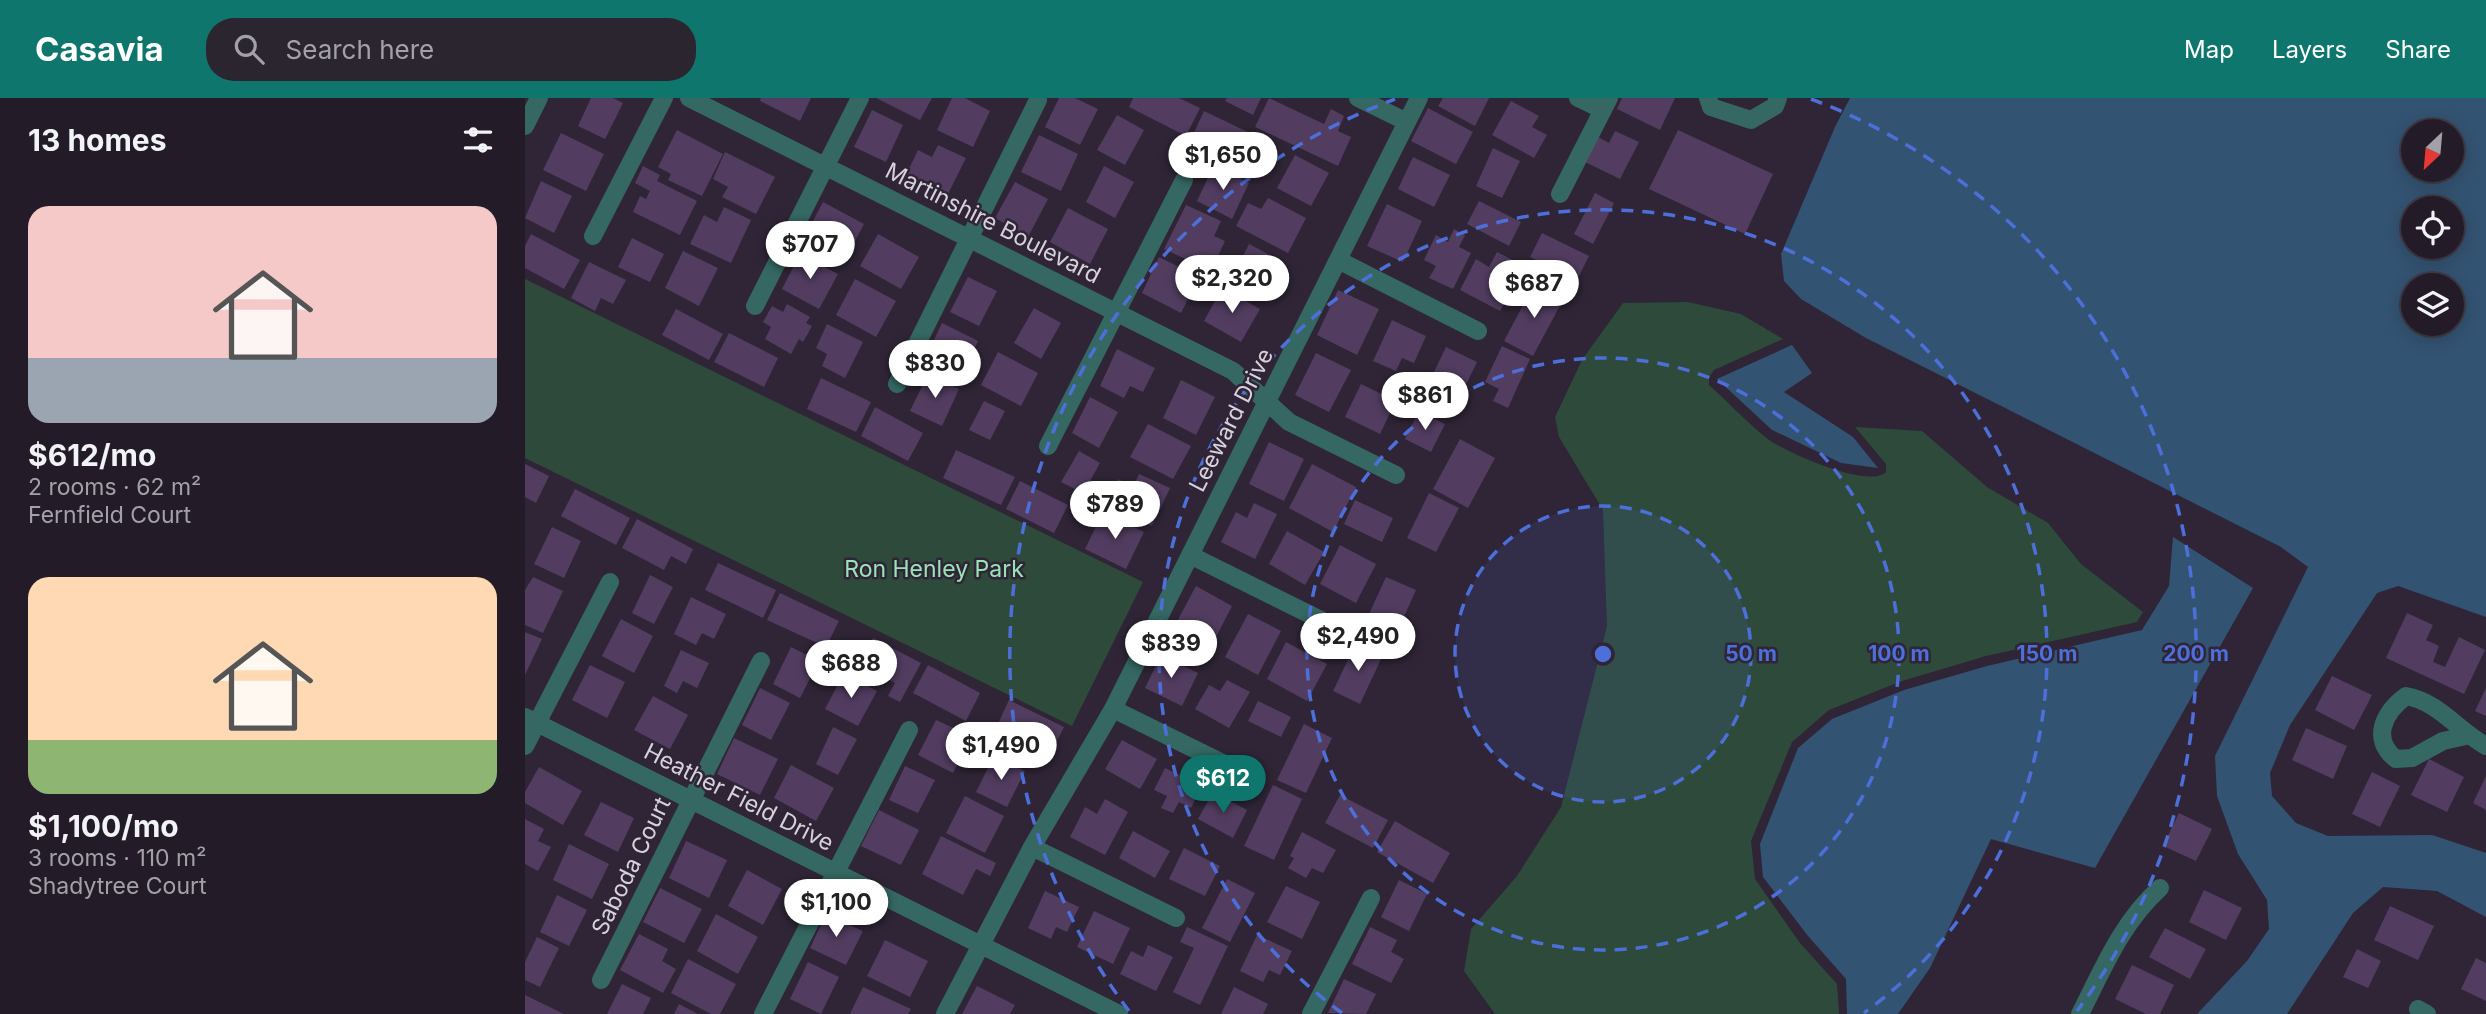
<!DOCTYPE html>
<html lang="en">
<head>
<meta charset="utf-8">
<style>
	:root { --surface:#231c28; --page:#2b2530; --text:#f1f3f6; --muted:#a3a1a8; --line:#403a45; --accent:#0f766e }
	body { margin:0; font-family:Inter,sans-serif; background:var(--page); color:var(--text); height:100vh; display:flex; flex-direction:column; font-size:26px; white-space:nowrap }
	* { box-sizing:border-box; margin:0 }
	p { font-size:23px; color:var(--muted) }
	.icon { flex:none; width:38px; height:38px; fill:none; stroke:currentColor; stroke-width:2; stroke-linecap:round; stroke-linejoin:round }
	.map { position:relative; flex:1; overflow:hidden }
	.drawer { display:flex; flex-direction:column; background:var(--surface); width:525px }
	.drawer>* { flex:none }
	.needle { width:46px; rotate:206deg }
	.buttons { position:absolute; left:1876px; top:21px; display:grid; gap:14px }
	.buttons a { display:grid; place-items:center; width:63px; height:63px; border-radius:50%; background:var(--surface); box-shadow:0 4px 18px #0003,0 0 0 2px var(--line); font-size:35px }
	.price { position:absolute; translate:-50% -60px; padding:0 16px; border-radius:24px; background:#fff; color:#222; font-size:23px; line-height:46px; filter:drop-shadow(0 2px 4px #0008) }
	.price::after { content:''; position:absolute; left:50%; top:42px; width:21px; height:16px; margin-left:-10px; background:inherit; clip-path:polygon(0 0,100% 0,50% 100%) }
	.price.on { background:var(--accent); color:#fff }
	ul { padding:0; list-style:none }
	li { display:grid; align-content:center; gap:14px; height:371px; padding:0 28px }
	li span { display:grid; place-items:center; height:217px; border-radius:21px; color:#555 }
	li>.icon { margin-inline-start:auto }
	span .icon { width:126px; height:126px; fill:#fffc; stroke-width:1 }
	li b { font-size:30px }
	h2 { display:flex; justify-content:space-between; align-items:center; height:84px; padding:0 28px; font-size:30px }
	header { display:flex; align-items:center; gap:42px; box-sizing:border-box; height:98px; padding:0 35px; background:var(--accent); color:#fff }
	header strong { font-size:33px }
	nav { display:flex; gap:38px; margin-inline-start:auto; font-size:24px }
	.search { width:490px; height:63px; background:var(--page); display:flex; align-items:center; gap:18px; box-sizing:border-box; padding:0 24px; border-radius:28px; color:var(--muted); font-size:26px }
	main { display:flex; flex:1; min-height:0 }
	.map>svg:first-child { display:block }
	.green { fill:#2e4a3a }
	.water { fill:#335372; fill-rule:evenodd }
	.building { fill:#523d60 }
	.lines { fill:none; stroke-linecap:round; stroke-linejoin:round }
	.minor { stroke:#356862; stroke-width:18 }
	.ring { fill:none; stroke:#4c6fd9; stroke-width:3.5; stroke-dasharray:12 9 }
	.labels { text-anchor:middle; stroke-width:5; stroke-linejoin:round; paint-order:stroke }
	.street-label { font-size:23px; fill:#d7d1dc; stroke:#2f2536 }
	.park-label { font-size:23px; fill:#99e3b9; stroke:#2f2536 }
	.centre { fill:#4c6fd9; stroke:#2f2536; stroke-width:3.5 }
	.ring-label { font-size:21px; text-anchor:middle; font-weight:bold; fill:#4c6fd9; stroke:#2f2536; stroke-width:5; stroke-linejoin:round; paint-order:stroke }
</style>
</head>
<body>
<header>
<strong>Casavia</strong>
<div class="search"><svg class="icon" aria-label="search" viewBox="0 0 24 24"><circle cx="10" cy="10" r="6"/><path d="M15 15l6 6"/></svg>Search here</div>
<nav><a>Map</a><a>Layers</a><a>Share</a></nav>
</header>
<main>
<section class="drawer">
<h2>13 homes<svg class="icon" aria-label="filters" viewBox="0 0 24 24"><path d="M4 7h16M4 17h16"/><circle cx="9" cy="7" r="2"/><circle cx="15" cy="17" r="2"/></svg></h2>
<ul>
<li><span style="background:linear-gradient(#f6c9c9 70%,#9aa5b1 0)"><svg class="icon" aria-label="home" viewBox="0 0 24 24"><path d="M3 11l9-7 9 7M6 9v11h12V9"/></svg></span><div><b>$612/mo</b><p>2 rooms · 62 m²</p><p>Fernfield Court</p></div></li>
<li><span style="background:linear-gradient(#ffd9b3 75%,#8fb573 0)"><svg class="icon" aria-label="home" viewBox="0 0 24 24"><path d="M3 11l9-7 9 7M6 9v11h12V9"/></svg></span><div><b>$1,100/mo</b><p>3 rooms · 110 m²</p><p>Shadytree Court</p></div></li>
</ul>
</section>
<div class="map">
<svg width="1961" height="916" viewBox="0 0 1961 916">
	<rect width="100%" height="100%" fill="#2f2536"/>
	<path class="green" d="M0,181L618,484L547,628L0,360Z
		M1163,204L1216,216L1258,241L1189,272L1184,279V287C1203,304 1221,323 1240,339C1257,353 1344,392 1361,374V366L1330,329L1397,333L1462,389L1523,425L1556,466L1618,514L1612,524L1461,558L1377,583L1304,612L1267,644L1226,743L1230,781L1275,845L1312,886L1314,916H970L939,873L946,831L992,778L1036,709L1082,528L1078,412L1034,339L1030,319L1057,262L1098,205Z"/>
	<path class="water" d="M1325,0H1961V519L1873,488L1852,495L1765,627L1745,675L1747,698L1771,725L1803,738L1907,737L1961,755V819L1912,793L1858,789L1828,815L1762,916H1672L1722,863L1744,831L1742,802L1713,756L1692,698L1690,658L1783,469L1756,449L1341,240L1276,201L1259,183L1256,156L1310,29ZM1927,33V72H1888V33ZM1927,110V149H1888V110ZM1927,187V226H1888V187Z
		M1267,247L1287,275L1259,294L1328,339L1353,370L1316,365L1247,332L1192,281Z
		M1648,439L1728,490L1570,770L1466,741L1405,870L1373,916H1322L1321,881L1283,838L1238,779L1235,746L1273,650L1307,621L1379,592L1462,568L1617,532L1644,488Z"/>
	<path class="building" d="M66,0H88L98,5L80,41L53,28Z
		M236,0H286L275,23L235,3Z
		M351,0H407L395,22Z
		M427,0H440L465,13L448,49L412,32Z
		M534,0H550L573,11L555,47L520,29Z
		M608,0H654L675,10L661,38L604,9Z
		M702,0H736L728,17L700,3Z
		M744,0L799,26L806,11L819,18L813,33L826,39L813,68L730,29Z
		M918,0H964L950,28L913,8Z
		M1097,0H1150L1135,32L1092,11Z
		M986,3L1014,18L1007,29L1022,37L1009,60L967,37Z
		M903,10L948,34L931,66L886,43Z
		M347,12L378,27L361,64L329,49Z
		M679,13L729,37L715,64L666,41Z
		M592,17L619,32L600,67L572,52Z
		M152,32L198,56L177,98L143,82L146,76L133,69Z
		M1153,32L1248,76L1220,136L1124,91Z
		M1090,33L1114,44L1095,81L1060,64L1073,39L1084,45Z
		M36,35L79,56L61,93L18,72Z
		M514,37L553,56L536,93L496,74Z
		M413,47L441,60L422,98L381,77L393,52L407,59Z
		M968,50L995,63L977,100L951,88Z
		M200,54L250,79L231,116L197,99L203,89L188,81Z
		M770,57L804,75L786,108L752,90Z
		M888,59L925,77L909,109L873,91Z
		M689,67L724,85L707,121L672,103Z
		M118,68L135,77L132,83L172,103L155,137L108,114L115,98L121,101L125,93L110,85Z
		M579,68L609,84L590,120L561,104Z
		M16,83L47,98L29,135L0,120Z
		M490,84L523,101L503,139L470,120Z
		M1070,95L1089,105L1068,146L1049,136Z
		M743,100L781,120L763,155L711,128L723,105L736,111Z
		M954,103L996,124L984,148L942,126Z
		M298,104L339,126L320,162L279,140Z
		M862,106L897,123L878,164L842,148Z
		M661,107L696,123L689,138L700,143L686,173L639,151Z
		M199,109L226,122L206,165L165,146L179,117L192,124Z
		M543,110L583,131L565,166L525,144Z
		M929,131L940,137L934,149L946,155L928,191L904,180L911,168L899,162L911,137L923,144Z
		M1017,135L1064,158L1052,182L1005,159Z
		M6,136L55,162L39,191L0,170V148Z
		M353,136L394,159L376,191L335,168Z
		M107,140L139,156L125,184L93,169Z
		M724,146L756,163L737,200L705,184Z
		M158,153L193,170L174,208L140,190Z
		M972,154L999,168L975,213L935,192L951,161L964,169Z
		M275,156L313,176L294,211L257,191Z
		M634,159L674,179L656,215L617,195Z
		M64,164L101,182L88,206L76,200L70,213L46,200Z
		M443,179L472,193L454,228L425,214Z
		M330,181L371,203L351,239L311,217Z
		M1009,186L1038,202L1008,258L979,243Z
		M697,190L735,211L716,244L679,223Z
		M813,192L854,211L832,257L792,237Z
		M262,206L285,219L281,225L287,228L278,244L274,241L266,256L240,241L246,229L238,224L247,208L258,214Z
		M509,210L536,225L516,261L489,245Z
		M151,211L198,236L184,262L137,237Z
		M867,222L901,238L889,265L877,260L871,273L848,263Z
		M417,225L453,243L435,281L399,263Z
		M302,226L338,244L320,280L297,268L302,256L291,250Z
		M204,235L253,260L239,289L189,264Z
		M977,248L1005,261L983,310L968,303L974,291L960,284Z
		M921,249L952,264L938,293L907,278Z
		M592,251L630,270L618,294L605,288L599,300L575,288Z
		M473,254L513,275L496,308L456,287Z
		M791,255L826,272L804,314L770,297Z
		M403,276L434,291L417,328L385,313Z
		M296,280L346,304L331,334L282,311Z
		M656,282L690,299L671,337L638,320Z
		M836,286L871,303L855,336L820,319Z
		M565,299L593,314L574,350L547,335Z
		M459,303L480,313L465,342L444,332Z
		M350,309L398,335L383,363L336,338Z
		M894,313L920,326L906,354L880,341Z
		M623,326L666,348L648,381L605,359Z
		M935,341L970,360L943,410L908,391Z
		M744,344L779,361L759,403L724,386Z
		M431,352L490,379L476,407L418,380Z
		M554,353L575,365L558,395L536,384Z
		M0,366L24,378L11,405L0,399Z
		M787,366L831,389L808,434L764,410Z
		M614,376L645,390L627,428L581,406L593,381L608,389Z
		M495,383L543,407L529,435L481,411Z
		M50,391L105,420L91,447L36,418Z
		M904,395L934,410L911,454L882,440Z
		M830,402L868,420L857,444L819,426Z
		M729,405L752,416L730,461L696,444L711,414L722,420Z
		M578,414L619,434L601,471L560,451Z
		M112,421L168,451L161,466L146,458L139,472L97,450Z
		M27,429L56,443L39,480L9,466Z
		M762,433L799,454L780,487L744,466Z
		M815,447L851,466L831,505L795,486Z
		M193,465L251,492L238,520L180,492Z
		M125,477L148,489L129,526L107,515Z
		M8,479L38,493L18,535L0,527V492Z
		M861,479L891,492L863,554L833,540Z
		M671,488L707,508L686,549L649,529Z
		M255,495L314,523L301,549L242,522Z
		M166,499L201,516L189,541L177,535L171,547L149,536Z
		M1882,515L1908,527L1901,542L1914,548L1908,564L1920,569L1934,539L1960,552L1939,596L1861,560Z
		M723,516L756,533L733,577L700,559Z
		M96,521L128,538L109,575L77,558Z
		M0,534L17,541L0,577Z
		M348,540L396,565L375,604L363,598L370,585L334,566Z
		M761,544L802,566L782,603L742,581Z
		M831,545L858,557L835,606L808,593Z
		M266,549L294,563L275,600L248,586Z
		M156,552L184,565L172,590L158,583L152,595L139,588Z
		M636,557L673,575L657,608L620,590Z
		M65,567L100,584L82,620L47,602Z
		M403,567L455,595L441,623L388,595Z
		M319,575L352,593L333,628L300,611Z
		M1807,578L1847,597L1829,632L1790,612Z
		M702,582L725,594L704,630L670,611L684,587L695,593Z
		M235,590L265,605L246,642L217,627Z
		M1961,590V618L1950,613Z
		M128,598L163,617L145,651L109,632Z
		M484,602L539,629L532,643L519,636L505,664L477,650L484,636L471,630Z
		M733,603L766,619L756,639L723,623Z
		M411,622L435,633L428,645L440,651L428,675L393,657Z
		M779,626L807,640L781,695L752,682Z
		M308,629L332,641L313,677L291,666Z
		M1781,630L1822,648L1808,681L1767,662Z
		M209,640L253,661L235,697L192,676Z
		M597,642L632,661L615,691L580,671Z
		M469,658L500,673L482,709L451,694Z
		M1904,661L1939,679L1922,714L1886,697Z
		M266,667L309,690L291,723L249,700Z
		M380,668L410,682L393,715L364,702Z
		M14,669L57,693L38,727L0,705V694Z
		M640,670L677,688L666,710L654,704L648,715L636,710L642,698L629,692Z
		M1847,674L1875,688L1855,729L1827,716Z
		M1961,678V712L1948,705Z
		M748,687L777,701L749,762L719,748Z
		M688,694L722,712L708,740L673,721Z
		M815,697L863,722L848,750L800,725Z
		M440,698L479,718L460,755L421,735Z
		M580,701L603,714L580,757L545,739L560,709L572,716Z
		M76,704L109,720L93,754L59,737Z
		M354,712L394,732L376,767L336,748Z
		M1654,715L1687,731L1671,763L1638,748Z
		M0,721L19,731L13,743L26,749L13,773L0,766Z
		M870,723L925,755L908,785L852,754Z
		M608,733L645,753L630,780L594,760Z
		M777,734L811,752L798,775L787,770L781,780L763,770L769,760L765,758Z
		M416,738L471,765L465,778L451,771L438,797L397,776Z
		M161,743L202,762L184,800L144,780Z
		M44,746L84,766L67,801L28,782Z
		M659,750L695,768L680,798L644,781Z
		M222,772L257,791L238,827L203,808Z
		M702,781L730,795L705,844L677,830Z
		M874,782L902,796L884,833L856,819Z
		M761,788L795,804L777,841L742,824Z
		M135,790L177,811L159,845L118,824Z
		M1679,792L1717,810L1701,842L1664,824Z
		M520,793L554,809L542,834L531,829L526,841L503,830Z
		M32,797L62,812L44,848L15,834Z
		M1865,808L1909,828L1893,862L1849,842Z
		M569,813L605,830L588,866L552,849Z
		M191,816L233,839L213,876L172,853Z
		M301,816L338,833L321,867L285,850Z
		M662,829L703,848L675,907L648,894L669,850L655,844Z
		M845,829L872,842L866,854L879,861L866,885L827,866Z
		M1640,830L1681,851L1665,881L1624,859Z
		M114,836L143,851L137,863L151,871L138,895L95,872Z
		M732,837L767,853L755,877L744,872L738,884L715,873Z
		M12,839L34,850L15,889L0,882V864Z
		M360,842L403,863L385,899L342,878Z
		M623,847L648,859L631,893L595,876L606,853L618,859Z
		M1832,851L1856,863L1843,890L1818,879Z
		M1951,860L1961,865V903L1936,891Z
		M163,861L211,886L195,916H186L146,895Z
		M283,864L314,879L296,916L265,901Z
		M1607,867L1649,887L1635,916H1621L1590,901Z
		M819,881L851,896L841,916L803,915Z
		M97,886L126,900L118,916H82Z
		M452,888L490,907L485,916H437Z
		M338,889L386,911L383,916H325Z
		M709,889L743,906L738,916H696Z
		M0,897L39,916H0Z
		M154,906L173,916H149Z"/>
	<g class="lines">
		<path class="minor" d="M164,0L708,273L764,324L871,377
			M833,0L882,24
			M1053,0L1078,12
			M1183,0L1186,9L1226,22L1250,8L1253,0
			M0,28L14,0
			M1035,96L1084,0
			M68,138L139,0
			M813,162L953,233
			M230,208L335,0
			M372,286L513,2
			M523,348L659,82
			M665,457L804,526
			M588,611L720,676
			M0,619L594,916
			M1945,637L1918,643L1887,660L1871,661C1846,642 1858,615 1881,598C1914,604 1932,632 1961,648
			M0,648L85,484
			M507,749L651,820
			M76,882L236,563
			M1893,911L1902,916
			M238,916L384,632
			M420,916L507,749L588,611L894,0
			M786,916L846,800
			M1555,916C1578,871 1597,824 1635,790"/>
	</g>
	<circle cx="1078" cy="556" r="148" fill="#4c6fd9" fill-opacity=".12"/>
	<g class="ring">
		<circle cx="1078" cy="556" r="148"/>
		<circle cx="1078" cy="556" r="296"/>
		<path d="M817 915A444 444 0 1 1 1339 915"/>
		<path d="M604 913A593 593 0 0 1 870 1M1286 1A593 593 0 0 1 1552 913"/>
	</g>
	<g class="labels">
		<g class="street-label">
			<text transform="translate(468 125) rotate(27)" y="8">Martinshire Boulevard</text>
			<text transform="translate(706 322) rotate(-63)" y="8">Leeward Drive</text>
			<text transform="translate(214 699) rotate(27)" y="8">Heather Field Drive</text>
			<text transform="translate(106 768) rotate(-64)" y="8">Saboda Court</text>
		</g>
		<g class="park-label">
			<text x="409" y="479">Ron Henley Park</text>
		</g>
	</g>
	<circle cx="1078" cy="556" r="10" class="centre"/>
	<g class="ring-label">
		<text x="1226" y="563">50 m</text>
		<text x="1374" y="563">100 m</text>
		<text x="1522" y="563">150 m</text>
		<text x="1671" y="563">200 m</text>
	</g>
</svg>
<div class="buttons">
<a><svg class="needle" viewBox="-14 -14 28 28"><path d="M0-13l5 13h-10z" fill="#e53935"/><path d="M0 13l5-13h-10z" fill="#a3a1a8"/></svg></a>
<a><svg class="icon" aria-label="locate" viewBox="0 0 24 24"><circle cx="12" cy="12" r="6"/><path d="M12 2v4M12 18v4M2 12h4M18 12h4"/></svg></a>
<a><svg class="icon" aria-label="layers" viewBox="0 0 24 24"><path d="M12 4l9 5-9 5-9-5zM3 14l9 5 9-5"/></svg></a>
</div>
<b class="price" style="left:698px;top:94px">$1,650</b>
<b class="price" style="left:285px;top:183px">$707</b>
<b class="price" style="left:707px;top:217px">$2,320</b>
<b class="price" style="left:1009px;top:222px">$687</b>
<b class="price" style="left:410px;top:302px">$830</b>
<b class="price" style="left:900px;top:334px">$861</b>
<b class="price" style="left:590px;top:443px">$789</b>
<b class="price" style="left:833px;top:575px">$2,490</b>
<b class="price" style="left:646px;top:582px">$839</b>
<b class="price" style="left:326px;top:602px">$688</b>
<b class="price" style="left:476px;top:684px">$1,490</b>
<b class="price on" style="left:698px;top:717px">$612</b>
<b class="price" style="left:311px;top:841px">$1,100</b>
</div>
</main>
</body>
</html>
